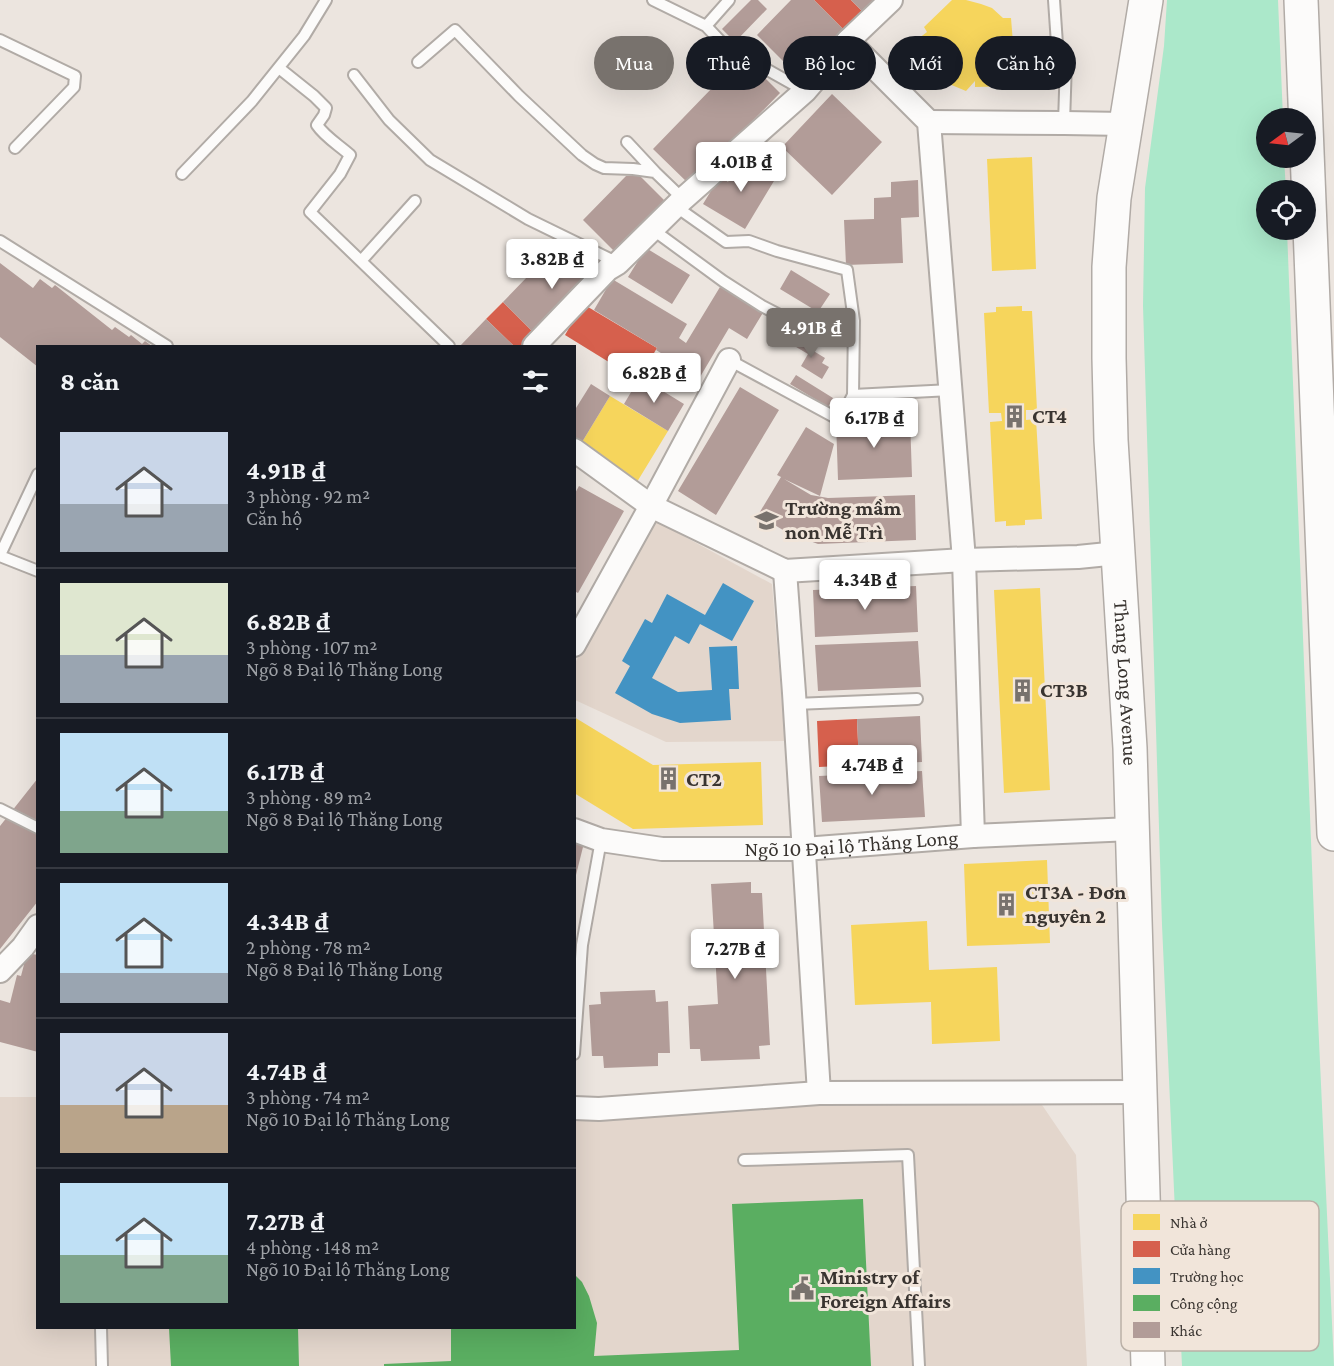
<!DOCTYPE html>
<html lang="vi">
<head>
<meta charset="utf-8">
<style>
	:root { --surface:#171b24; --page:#20242c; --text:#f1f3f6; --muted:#9ea1a6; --line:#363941; --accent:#78726d }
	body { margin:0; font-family:"Crimson Pro",serif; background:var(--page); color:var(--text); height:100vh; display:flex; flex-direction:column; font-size:22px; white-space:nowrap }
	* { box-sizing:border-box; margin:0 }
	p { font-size:20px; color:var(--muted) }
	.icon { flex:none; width:33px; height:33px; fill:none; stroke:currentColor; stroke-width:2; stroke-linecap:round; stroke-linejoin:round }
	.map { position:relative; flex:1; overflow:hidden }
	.drawer { position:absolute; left:36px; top:345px; width:540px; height:984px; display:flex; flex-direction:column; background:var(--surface); border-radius:0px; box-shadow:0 6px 24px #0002 }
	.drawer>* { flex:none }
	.hud { position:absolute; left:594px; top:36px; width:570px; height:54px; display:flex; gap:12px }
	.needle { width:39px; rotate:255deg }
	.tools { position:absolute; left:1256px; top:108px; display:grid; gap:12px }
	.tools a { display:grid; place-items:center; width:60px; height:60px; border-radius:50%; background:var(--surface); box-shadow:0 6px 24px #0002; font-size:30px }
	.price { position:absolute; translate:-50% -51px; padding:0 14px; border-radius:6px; background:#fff; color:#222; font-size:20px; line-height:39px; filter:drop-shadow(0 2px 3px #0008) }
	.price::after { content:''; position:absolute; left:50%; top:36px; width:18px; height:14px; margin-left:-9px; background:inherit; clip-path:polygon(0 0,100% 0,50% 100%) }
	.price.selected { background:var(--accent); color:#fff }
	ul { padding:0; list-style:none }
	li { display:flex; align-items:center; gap:18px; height:150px; padding:0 24px }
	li+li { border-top:2px solid var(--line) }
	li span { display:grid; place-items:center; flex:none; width:168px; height:120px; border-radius:0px; color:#555 }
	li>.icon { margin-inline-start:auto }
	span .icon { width:72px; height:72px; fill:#fffc; stroke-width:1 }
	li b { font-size:26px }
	h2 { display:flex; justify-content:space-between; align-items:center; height:72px; padding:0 24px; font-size:26px }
	.chip { padding:0 21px; border-radius:27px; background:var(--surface); box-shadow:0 6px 24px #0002; font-size:21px; line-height:54px }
	.chip.selected { background:var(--accent); color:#fff }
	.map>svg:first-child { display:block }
	.built { fill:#e3d6cc }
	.green { fill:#abe8ca }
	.homes { fill:#f6d55c }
	.shops { fill:#d6604d }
	.schools { fill:#4393c3 }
	.public { fill:#5aae61 }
	.building { fill:#b29c98 }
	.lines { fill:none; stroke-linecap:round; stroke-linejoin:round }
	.lane-casing { stroke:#b1aba6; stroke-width:14 }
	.street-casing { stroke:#b1aba6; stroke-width:26 }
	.primary-casing { stroke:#b1aba6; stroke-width:36 }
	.highway-casing { stroke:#b1aba6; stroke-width:36 }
	.lane { stroke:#fcfbfa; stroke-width:10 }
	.street { stroke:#fcfbfa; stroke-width:22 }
	.primary { stroke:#fcfbfa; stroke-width:33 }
	.highway { stroke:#fcfbfa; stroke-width:33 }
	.labels { text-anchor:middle; stroke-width:6; stroke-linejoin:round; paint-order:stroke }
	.poi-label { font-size:21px; font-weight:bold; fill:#393430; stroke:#f1e5da; text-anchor:start }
	.street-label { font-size:21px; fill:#393430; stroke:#f1e5da }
	.key { fill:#f1e5da; stroke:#bab0a7; stroke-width:1.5 }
	.key-label { font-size:16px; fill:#393430 }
</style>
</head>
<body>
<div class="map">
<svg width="1334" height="1366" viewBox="0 0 1334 1366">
	<rect width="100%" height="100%" fill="#ece5df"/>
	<path class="built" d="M652,519L772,584L785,741L666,742L575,700V663Z
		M0,1097H37L38,1328H574L575,1100L1038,1099L1076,1155L1087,1366H0Z"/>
	<path class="green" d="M1167,0H1278L1283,118H1266V158H1284L1286,190H1266V230H1287L1318,1019L1334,1366H1182L1162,925L1143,306L1145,188L1164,46Z"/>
	<path class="homes" d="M952,0H966L981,4L992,8L1003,18H1011L1015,68H1009L1012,86L975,87V81L966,91L942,81L948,70L943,66L939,71L914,42L927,32L924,27Z
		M1032,157L1036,269L992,271L987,159Z
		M1022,306V311H1032L1037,410H1026V420L1036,419L1042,519L1025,520V525L1006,526V521L995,522L990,422L1002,421L1001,413H989L984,313L996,312V307Z
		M610,396L668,431L637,482L579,447Z
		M1040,588L1050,790L1004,793L994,590Z
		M574,717L653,765L761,762L763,825L633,829L574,793Z
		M1047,860L1050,943L967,946L964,864Z
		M927,921L929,970L997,967L1000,1041L932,1044L931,1002L855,1005L851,925Z"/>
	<path class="shops" d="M814,0H851L863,12L845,31Z
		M503,302L540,339L533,346H514L486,319Z
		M583,304L657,348L638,380L565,335Z
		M857,719L859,765L819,767L817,721Z"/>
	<path class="schools" d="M723,583L754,601L732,641L700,624L689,644L675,636L652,678L678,692L712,690L709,647L737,646L739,689H729L731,720L680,723L652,714L615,693L630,666L622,661L645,619L652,623L667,594L705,615Z"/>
	<path class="public" d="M863,1199L871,1366H384V1364L451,1361V1328H574V1274L582,1282L589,1296L597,1323L594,1356L739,1350L732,1204Z
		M169,1328H298L299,1366H171Z"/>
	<path class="building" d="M751,0H758L767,9L735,42L722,29Z
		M791,0H814L845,31L800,78L757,35Z
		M851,0H875L863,12Z
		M743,56L780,93L690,185L653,149Z
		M832,94L882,142L832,195L782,147Z
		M744,156L777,176L745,229L703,204L720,176L728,182Z
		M626,176H640L670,206L620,257L583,220Z
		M918,180L919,217L901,218L903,263L846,265L844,220L874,219V198L891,197V182Z
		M556,247L606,272L540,339L503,302Z
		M646,248L690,275L672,304L628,277Z
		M0,263L33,288L40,279L52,288L55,285L112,330L115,327L129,337L131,335L142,344L145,341L152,346H38V367L0,337Z
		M791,270L830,294L818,312L780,289Z
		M612,279L687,324L679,338L686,343L720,287L745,302L746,300L764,311L747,339L729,328L700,377L656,350L657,348L594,310Z
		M486,319L514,346H460Z
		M789,336L825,358L822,363L829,367L822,379L801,366L808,354L786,341Z
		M796,375L833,398L828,407L790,384Z
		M640,377L684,404L668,431L624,404Z
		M591,384L610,396L579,447L574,444V407L576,408Z
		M740,387L779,410L716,515L678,491Z
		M910,418L912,477L838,480L836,421Z
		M806,427L834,444L820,496L784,479L811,495L828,498L915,495L916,540L818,544L788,533L758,515L781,477L777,475Z
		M579,486L624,511L578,593L574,591V495Z
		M916,586L918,632L815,637L813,590Z
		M918,641L921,687L818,691L815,645Z
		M920,716L922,762L859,765L857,719Z
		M922,771L925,817L822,822L819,776Z
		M38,778V901L0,949V826Z
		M574,833L586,835L575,879H574Z
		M751,882V893H762L770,1045L759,1046L760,1059L701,1061L700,1049H690L688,1006L718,1004L711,884Z
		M27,953L38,955V1052L0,1042V1000L10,1003L17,975L21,976Z
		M655,990L656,1002L668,1001L670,1053H658V1066L604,1068L603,1056H592L589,1005L601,1004L600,992Z"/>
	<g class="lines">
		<defs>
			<path id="lane" d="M653,0L706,26L725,46L805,91
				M1054,0L1057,44L1066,61L1064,123
				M706,26L729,0
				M0,40L75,76L74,87L15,148
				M418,62L455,30L519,96L582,155L595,164L604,168L633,169L655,172L683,199
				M279,68L314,96L326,108L324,115L317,125C325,137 339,145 350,155L340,174L310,212L449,346
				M354,75L389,120L430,160L528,219L618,263
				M627,142L655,172
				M182,174L252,101L304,36L326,0
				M675,206L726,242L749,241L777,251L847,270L854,321L853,395L840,420L729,360
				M652,229L723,281L762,306L818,335
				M0,241L167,346
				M361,261L415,201
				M853,395L951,390
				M0,555L38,474
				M0,556L38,571
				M795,704L917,699
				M0,809L38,828
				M574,1054L582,945L601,840
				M744,1160L908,1155L919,1366
				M101,1328L102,1366"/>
			<g id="street">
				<path d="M848,41L929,122L964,560L973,836"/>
				<path d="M929,122L1064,123L1125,124"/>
				<path d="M534,346L608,269L618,263L683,199L805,91L848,41L891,0"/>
				<path d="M574,450L651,506L785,571L964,560L1078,557L1118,553"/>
				<path d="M785,571L794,693L819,1093"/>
				<path d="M574,645L651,506L729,360"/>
				<path id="s1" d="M574,830L601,840L662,849H804L973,836L1132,829"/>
				<path d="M0,971L23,947L38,926"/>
				<path d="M574,1108L599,1109L819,1093L1140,1092"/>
			</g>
			<g id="primary">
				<path id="s2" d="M1146,0L1114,198L1109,267V358L1111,440L1130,748L1148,1366"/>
			</g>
			<path id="highway" d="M1301,0L1334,834"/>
		</defs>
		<use href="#lane" class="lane-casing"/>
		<use href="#street" class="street-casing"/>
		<use href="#primary" class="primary-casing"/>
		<use href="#highway" class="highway-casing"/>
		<use href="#lane" class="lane"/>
		<use href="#street" class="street"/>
		<use href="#primary" class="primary"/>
		<use href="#highway" class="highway"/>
	</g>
	<defs>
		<symbol id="building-bare" viewBox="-9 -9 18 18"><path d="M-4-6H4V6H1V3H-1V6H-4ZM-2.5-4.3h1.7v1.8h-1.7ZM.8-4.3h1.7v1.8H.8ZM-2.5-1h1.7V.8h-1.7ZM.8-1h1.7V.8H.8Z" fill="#78726d" stroke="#f1e5da" stroke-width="2.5" paint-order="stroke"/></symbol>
		<symbol id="school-bare" viewBox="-9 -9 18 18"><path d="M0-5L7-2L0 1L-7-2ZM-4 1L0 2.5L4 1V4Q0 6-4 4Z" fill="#78726d" stroke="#f1e5da" stroke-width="2.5" paint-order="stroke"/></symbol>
		<symbol id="civic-bare" viewBox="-9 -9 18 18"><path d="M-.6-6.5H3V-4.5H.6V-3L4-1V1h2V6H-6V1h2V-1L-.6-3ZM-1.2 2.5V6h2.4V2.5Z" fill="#78726d" stroke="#f1e5da" stroke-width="2.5" paint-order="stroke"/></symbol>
	</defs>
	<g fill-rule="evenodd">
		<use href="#building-bare" x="998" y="400" width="33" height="33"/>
		<use href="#school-bare" x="750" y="504" width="33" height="33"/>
		<use href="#building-bare" x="1006" y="674" width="33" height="33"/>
		<use href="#building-bare" x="652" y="762" width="33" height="33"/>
		<use href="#building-bare" x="990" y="888" width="33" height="33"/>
		<use href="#civic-bare" x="786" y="1272" width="33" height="33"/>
	</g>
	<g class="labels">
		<g class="poi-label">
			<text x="1032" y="423">CT4</text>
			<text x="785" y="515">Trường mầm<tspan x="785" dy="24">non Mễ Trì</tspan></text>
			<text x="1040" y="697">CT3B</text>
			<text x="686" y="786">CT2</text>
			<text x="1025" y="899">CT3A - Đơn<tspan x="1025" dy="24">nguyên 2</tspan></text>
			<text x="820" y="1284">Ministry of<tspan x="820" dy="24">Foreign Affairs</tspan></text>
		</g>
		<g class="street-label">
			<text dy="7" stroke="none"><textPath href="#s2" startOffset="686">Thang Long Avenue</textPath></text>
			<text dy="7" stroke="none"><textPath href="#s1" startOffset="280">Ngõ 10 Đại lộ Thăng Long</textPath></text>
		</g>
	</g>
	<rect x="1121" y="1201" width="198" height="150" rx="9" class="key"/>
	<rect x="1133" y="1214" width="27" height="16" fill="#f6d55c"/>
	<rect x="1133" y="1241" width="27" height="16" fill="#d6604d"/>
	<rect x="1133" y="1268" width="27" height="16" fill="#4393c3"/>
	<rect x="1133" y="1295" width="27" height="16" fill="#5aae61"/>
	<rect x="1133" y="1322" width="27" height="16" fill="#b29c98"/>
	<g class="key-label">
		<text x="1170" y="1228">Nhà ở</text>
		<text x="1170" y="1255">Cửa hàng</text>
		<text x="1170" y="1282">Trường học</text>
		<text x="1170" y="1309">Công cộng</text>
		<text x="1170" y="1336">Khác</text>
	</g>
</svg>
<div class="tools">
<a><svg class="needle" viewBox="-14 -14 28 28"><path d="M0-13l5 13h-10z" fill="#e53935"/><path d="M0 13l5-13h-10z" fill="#9ea1a6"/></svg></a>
<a><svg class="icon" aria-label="locate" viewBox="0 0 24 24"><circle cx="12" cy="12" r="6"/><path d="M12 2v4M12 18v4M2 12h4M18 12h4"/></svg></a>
</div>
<b class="price" style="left:741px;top:193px">4.01B ₫</b>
<b class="price" style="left:552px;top:290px">3.82B ₫</b>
<b class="price selected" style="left:811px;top:359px">4.91B ₫</b>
<b class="price" style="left:654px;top:404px">6.82B ₫</b>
<b class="price" style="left:874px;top:449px">6.17B ₫</b>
<b class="price" style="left:865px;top:611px">4.34B ₫</b>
<b class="price" style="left:872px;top:796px">4.74B ₫</b>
<b class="price" style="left:735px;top:980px">7.27B ₫</b>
<div class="hud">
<a class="chip selected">Mua</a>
<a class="chip">Thuê</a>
<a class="chip">Bộ lọc</a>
<a class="chip">Mới</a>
<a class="chip">Căn hộ</a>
</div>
<section class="drawer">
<h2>8 căn<svg class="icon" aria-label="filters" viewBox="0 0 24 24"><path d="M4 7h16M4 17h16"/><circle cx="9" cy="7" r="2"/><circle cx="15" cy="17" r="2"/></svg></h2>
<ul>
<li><span style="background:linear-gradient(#c9d6e8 60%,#9aa5b1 0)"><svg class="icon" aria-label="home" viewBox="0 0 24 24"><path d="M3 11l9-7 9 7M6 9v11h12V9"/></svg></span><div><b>4.91B ₫</b><p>3 phòng · 92 m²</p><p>Căn hộ</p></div></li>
<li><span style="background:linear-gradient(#dfe7d0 60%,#9aa5b1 0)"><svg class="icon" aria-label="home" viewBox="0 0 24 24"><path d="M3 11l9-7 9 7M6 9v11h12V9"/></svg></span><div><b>6.82B ₫</b><p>3 phòng · 107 m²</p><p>Ngõ 8 Đại lộ Thăng Long</p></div></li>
<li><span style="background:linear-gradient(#bfe0f5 65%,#7fa58c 0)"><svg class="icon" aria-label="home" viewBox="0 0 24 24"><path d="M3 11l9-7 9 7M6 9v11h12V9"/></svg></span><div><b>6.17B ₫</b><p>3 phòng · 89 m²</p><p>Ngõ 8 Đại lộ Thăng Long</p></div></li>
<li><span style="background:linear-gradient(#bfe0f5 75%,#9aa5b1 0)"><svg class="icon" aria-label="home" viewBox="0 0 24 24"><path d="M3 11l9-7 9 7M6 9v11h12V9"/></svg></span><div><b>4.34B ₫</b><p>2 phòng · 78 m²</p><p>Ngõ 8 Đại lộ Thăng Long</p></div></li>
<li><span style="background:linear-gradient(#c9d6e8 60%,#b9a48a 0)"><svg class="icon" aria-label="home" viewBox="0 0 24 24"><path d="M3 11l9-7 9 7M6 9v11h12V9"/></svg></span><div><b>4.74B ₫</b><p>3 phòng · 74 m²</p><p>Ngõ 10 Đại lộ Thăng Long</p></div></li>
<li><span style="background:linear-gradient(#bfe0f5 60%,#7fa58c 0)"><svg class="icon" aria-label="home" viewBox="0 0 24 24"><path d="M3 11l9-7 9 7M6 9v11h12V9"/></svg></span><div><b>7.27B ₫</b><p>4 phòng · 148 m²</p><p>Ngõ 10 Đại lộ Thăng Long</p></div></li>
</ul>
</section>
</div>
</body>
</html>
